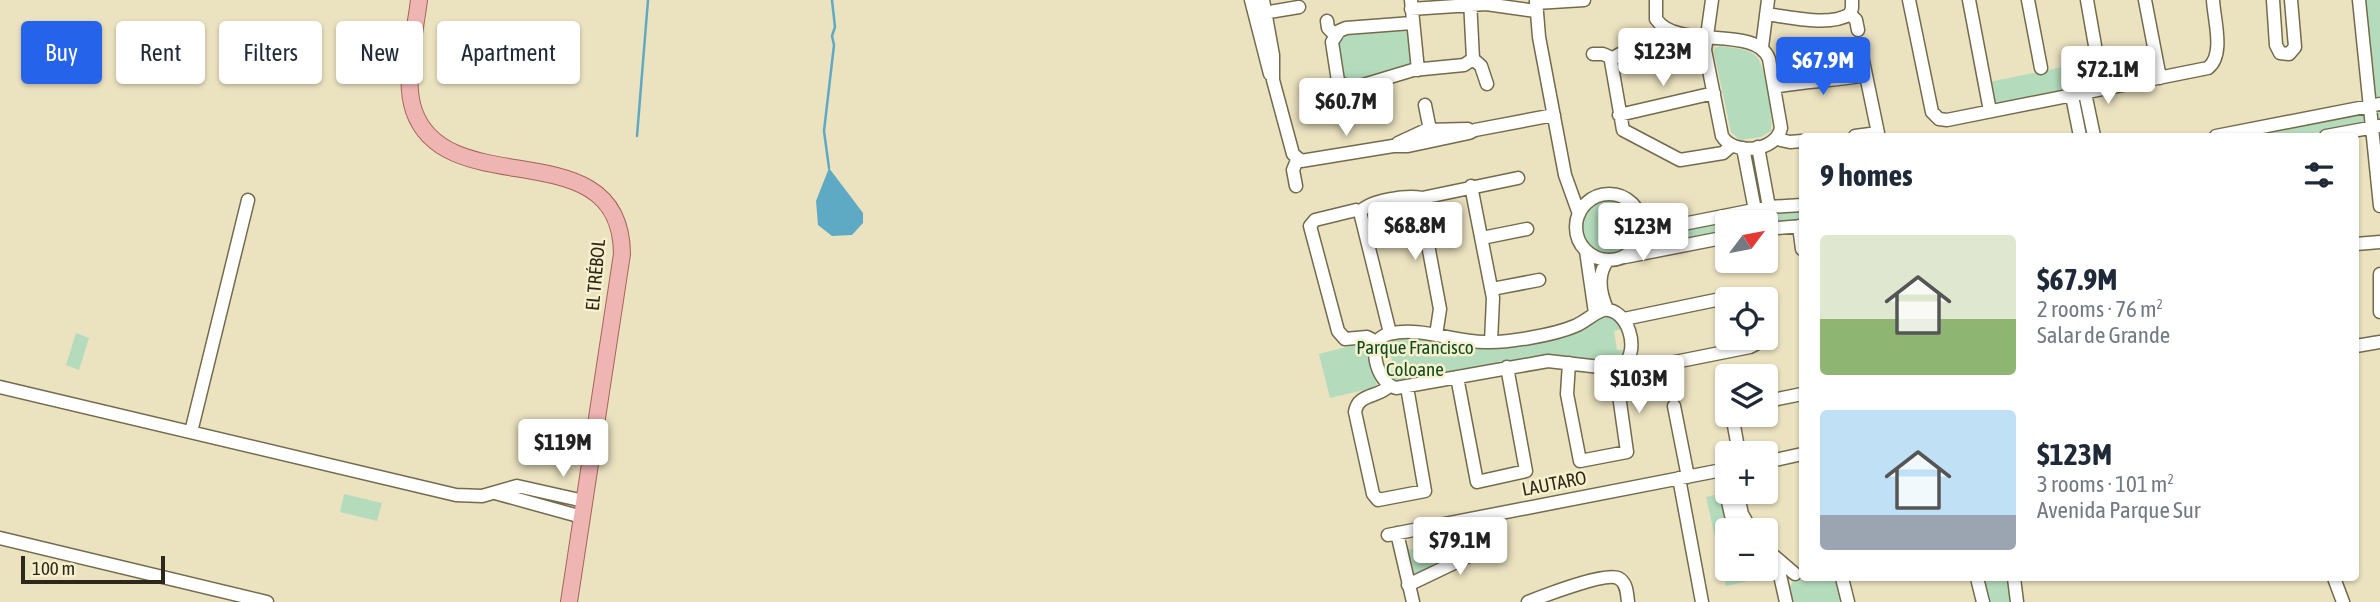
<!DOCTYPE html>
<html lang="en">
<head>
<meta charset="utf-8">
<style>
	:root { --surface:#fff; --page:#f6f6f7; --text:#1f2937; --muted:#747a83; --accent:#2563eb }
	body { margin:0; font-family:"Asap Condensed",sans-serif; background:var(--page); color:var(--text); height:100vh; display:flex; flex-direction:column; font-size:26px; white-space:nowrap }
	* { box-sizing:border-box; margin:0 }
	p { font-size:23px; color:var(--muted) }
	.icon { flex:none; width:38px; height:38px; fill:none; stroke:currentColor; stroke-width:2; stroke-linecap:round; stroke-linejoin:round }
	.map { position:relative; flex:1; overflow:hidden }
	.side { position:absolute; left:1799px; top:133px; width:560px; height:448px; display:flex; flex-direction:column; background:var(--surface); border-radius:7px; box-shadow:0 2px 5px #0004 }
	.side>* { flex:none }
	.guide { position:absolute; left:21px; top:21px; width:665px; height:63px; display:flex; gap:14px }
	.needle { width:46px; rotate:58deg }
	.tools { position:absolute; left:1715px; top:210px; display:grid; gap:14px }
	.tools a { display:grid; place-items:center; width:63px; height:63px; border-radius:7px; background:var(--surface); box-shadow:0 2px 5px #0004; font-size:35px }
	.scale { position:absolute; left:21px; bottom:18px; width:144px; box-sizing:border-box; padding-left:7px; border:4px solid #2c281b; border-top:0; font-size:19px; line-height:24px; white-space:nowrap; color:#2c281b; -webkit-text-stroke:5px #f8f0cd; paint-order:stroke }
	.price { position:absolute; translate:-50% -60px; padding:0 16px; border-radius:7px; background:#fff; color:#222; font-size:23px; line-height:46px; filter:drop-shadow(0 2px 4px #0008) }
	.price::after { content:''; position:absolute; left:50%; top:42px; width:21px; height:16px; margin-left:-10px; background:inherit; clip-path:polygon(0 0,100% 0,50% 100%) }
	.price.active { background:var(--accent); color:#fff }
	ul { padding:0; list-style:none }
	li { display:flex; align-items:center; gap:21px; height:175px; padding:0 21px }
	li span { display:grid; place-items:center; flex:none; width:196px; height:140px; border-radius:7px; color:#555 }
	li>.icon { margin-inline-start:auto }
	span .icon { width:84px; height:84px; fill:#fffc; stroke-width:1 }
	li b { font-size:30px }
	h2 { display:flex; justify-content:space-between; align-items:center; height:84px; padding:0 21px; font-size:30px }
	.pill { padding:0 24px; border-radius:7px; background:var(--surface); box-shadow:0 2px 5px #0004; font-size:24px; line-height:63px }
	.pill.active { background:var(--accent); color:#fff }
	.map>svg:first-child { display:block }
	.green { fill:#b4dcbc }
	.water { fill:#5eaac5 }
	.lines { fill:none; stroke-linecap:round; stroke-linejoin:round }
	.stream { stroke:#5eaac5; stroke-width:2.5 }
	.minor-casing { stroke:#736b4c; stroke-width:15 }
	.major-casing { stroke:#a4645b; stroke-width:18 }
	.minor { stroke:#fff; stroke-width:12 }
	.major { stroke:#efb5b2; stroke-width:16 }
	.labels { text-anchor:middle; stroke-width:5; stroke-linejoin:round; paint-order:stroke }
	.street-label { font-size:19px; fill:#2c281b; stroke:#f8f0cd }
	.park-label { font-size:19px; fill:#0b4c23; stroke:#f8f0cd }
</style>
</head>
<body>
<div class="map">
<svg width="2380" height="602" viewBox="0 0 2380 602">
	<rect width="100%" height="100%" fill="#ebe2c0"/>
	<path class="green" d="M2363,0H2380V189Z
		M1407,28L1412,64L1351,84L1344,81L1337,44L1340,35Z
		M1720,46C1731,48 1745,48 1754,54C1766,62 1773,116 1771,131L1761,137L1740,140L1731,132L1714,52L1715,48Z
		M2149,49L2154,74L1993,106L1989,82Z
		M2363,112L2367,121L2364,123L2298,136H2240Z
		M1581 227a28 28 0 1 1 56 0a28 28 0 1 1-56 0Z
		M1417,201L1421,224L1373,235L1369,232L1363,210L1367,207Z
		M1802,210V221L1766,224V222H1727V232L1649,247L1652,235L1752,216Z
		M1607,315L1618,319L1622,329L1614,331L1617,350H1625L1621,359L1616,361L1544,355L1398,383L1393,382L1387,372L1394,370L1387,339L1411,337L1463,347L1490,348L1574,333L1601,316Z
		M76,333L89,338L79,370L66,365Z
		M1366,342L1377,387L1330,398L1319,354Z
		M1723,493L1734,530H1727V569H1766V560L1775,575L1726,586L1706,497Z
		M344,494L382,503L377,521L340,512Z
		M1494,534L1445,557L1412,579L1408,550Z
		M1814,578L1834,579L1839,585L1843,602H1790L1788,591L1793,581Z
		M1980,578H2011L2013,602H1986Z"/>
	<path class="water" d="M829,168L863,213V223L852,235L832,236L818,225L816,201Z"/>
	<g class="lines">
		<path class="stream" d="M637,136L648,0
			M829,168L824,131L834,45L832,36L835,27L832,0"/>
		<defs>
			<path id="minor" d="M1251,0L1270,74
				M1263,0L1273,55V80L1293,154L1301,161L1393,146H1408L1469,133L1475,130L1554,115
				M1411,0L1418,70
				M1470,0L1473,59
				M1536,0L1539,37L1565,175L1579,214
				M1656,0V19C1677,51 1756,24 1769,59L1781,128C1776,152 1734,156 1722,136L1705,50L1712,0
				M1909,0L1932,112L1939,119L1947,120L2208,68C2225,55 2214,20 2213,0
				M1969,0L1990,111
				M2028,0L2041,68
				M2087,0L2097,57
				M2145,0L2160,78
				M2273,0L2276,45L2280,53L2289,54L2295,47L2291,0
				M2359,0L2380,206
				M1536,3L1584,0
				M1411,9L1486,4L1536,11
				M1258,14L1299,7
				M1766,14C1789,17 1830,27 1850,14
				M1850,14L1856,20L1858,30
				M1850,14L1852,8V0
				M1327,21L1328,28L1335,35
				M1412,23L1346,28L1339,31L1332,42L1338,81L1350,89L1413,70L1464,65L1473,59
				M1670,31C1652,60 1627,42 1611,61L1623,130L1680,160L1723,153L1731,146
				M1762,47L1768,0
				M1593,54H1603L1612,58
				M1473,59L1481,66L1487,84
				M1774,87C1805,81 1835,81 1866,75
				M2085,93L2094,136
				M2072,96L2080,136
				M1336,101V92L1341,85
				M1425,105L1431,135
				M1619,115L1714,93
				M1855,136L1878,133L1862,56
				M2216,136L2380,104
				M2326,136L2380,126
				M1777,139L1790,142L1802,141
				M1398,143L1426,130L1468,129
				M1758,147L1769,207
				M1743,148L1755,210
				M1296,186L1293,170L1297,160
				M1471,186L1493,298L1491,342
				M1576 227a33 33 0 1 1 66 0a33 33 0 1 1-66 0Z
				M1422,198L1420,202L1440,309L1436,335
				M1422,198L1518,178
				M1360,212L1356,210L1315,220L1310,226L1338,331L1345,339L1367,337L1377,342
				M1360,212L1390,333
				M1360,212C1370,200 1407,195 1422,198
				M1642,224L1650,228H1663L1769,207L1802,205
				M1799,226L1802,249
				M1766,229L1802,226
				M1482,238L1527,229
				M2356,244L2380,242
				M1586,251L1595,313
				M1625,257L1727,237
				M2380,274V312
				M1492,289L1539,280
				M1607,309C1600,293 1596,275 1608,260
				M1603,310C1628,307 1641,351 1623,365L1600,367L1548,361L1396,388C1377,384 1364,339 1389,334C1420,326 1453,342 1485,342C1507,343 1554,335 1575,326C1585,322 1592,314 1603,310Z
				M1624,319L1740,295L1745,296L1748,299
				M2356,346L2380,342
				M1569,363L1567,394L1580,461L1627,452L1615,367
				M1626,363L1640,367L1655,366L1750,347L1756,344V338
				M1457,377L1477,482L1526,471L1507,367
				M1389,386C1378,398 1358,393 1355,412L1373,494L1378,500L1425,491L1407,387
				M0,387L456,495L482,496L517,486L584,501
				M1773,400L1802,394
				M1674,406L1688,477
				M1732,415L1739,453
				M191,432L248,200
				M1766,462L1802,454
				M1721,470L1731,515L1739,530
				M1679,478L1702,602
				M1737,492L1742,514L1751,530
				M495,493L582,517
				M1397,533L1413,602
				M1388,535L1727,469
				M0,538L267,602
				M1766,551L1779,571L1786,602
				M1774,556L1795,574
				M1842,578L1848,602
				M1977,578L1983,602
				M2014,578L2017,602
				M2334,578L2343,602
				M1408,585L1498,542
				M1528,602C1543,596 1605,572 1618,578C1627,582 1627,594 1628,602"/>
			<path id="major" d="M419,0C415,33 403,80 414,111C447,205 621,128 622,254L569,602"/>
		</defs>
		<use href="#minor" class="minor-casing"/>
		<use href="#major" class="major-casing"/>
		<use href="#minor" class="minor"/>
		<use href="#major" class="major"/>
	</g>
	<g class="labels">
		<g class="street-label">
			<text transform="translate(595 275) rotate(-85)" y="7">EL TRÉBOL</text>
			<text transform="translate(1554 483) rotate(-11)" y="7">LAUTARO</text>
		</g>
		<g class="park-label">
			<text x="1415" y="354">Parque Francisco<tspan x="1415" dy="22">Coloane</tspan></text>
		</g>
	</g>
</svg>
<div class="tools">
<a><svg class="needle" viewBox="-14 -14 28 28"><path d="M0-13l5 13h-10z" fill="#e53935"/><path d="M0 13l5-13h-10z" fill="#747a83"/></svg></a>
<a><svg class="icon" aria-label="locate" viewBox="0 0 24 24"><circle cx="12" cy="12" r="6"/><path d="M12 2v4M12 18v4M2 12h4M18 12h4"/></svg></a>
<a><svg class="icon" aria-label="layers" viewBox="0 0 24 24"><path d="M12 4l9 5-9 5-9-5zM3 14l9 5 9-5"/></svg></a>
<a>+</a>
<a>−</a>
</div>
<div class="scale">100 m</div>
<b class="price" style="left:1663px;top:88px">$123M</b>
<b class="price active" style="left:1823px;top:97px">$67.9M</b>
<b class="price" style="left:2108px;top:106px">$72.1M</b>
<b class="price" style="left:1346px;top:138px">$60.7M</b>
<b class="price" style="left:1415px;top:262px">$68.8M</b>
<b class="price" style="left:1643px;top:263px">$123M</b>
<b class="price" style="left:1639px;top:415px">$103M</b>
<b class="price" style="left:563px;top:479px">$119M</b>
<b class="price" style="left:1460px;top:577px">$79.1M</b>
<div class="guide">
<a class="pill active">Buy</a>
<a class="pill">Rent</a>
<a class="pill">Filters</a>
<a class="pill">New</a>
<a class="pill">Apartment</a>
</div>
<section class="side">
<h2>9 homes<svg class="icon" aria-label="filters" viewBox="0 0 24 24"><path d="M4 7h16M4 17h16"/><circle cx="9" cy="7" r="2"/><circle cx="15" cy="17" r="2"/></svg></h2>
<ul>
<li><span style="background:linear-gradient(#dfe7d0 60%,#8fb573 0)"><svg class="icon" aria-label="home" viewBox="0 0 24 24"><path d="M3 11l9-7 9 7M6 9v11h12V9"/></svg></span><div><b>$67.9M</b><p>2 rooms · 76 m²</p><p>Salar de Grande</p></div></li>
<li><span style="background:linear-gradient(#bfe0f5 75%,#9aa5b1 0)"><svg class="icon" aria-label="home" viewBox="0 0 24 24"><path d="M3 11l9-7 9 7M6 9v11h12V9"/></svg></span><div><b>$123M</b><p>3 rooms · 101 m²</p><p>Avenida Parque Sur</p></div></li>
</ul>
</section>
</div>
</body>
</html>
